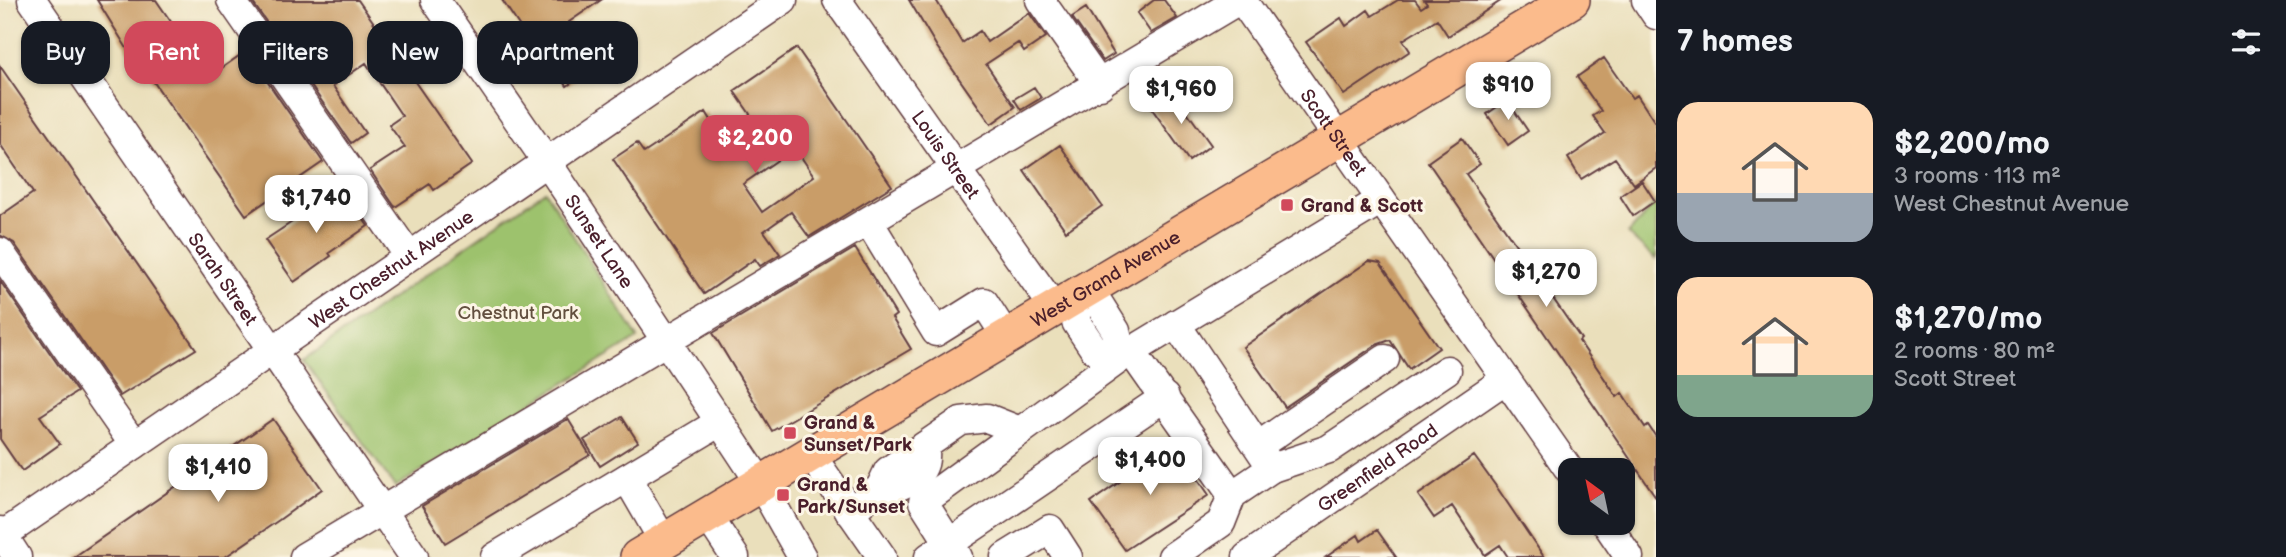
<!DOCTYPE html>
<html lang="en">
<head>
<meta charset="utf-8">
<style>
	:root { --surface:#171b24; --page:#20242c; --text:#f1f3f6; --muted:#9ea1a6; --accent:#d1495b }
	body { margin:0; font-family:"Balsamiq Sans",sans-serif; background:var(--page); color:var(--text); height:100vh; display:flex; flex-direction:column; font-size:26px; white-space:nowrap }
	* { box-sizing:border-box; margin:0 }
	p { font-size:23px; color:var(--muted) }
	.icon { flex:none; width:38px; height:38px; fill:none; stroke:currentColor; stroke-width:2; stroke-linecap:round; stroke-linejoin:round }
	.map { position:relative; flex:1; overflow:hidden }
	.side { display:flex; flex-direction:column; background:var(--surface); width:630px }
	.side>* { flex:none }
	.hud { position:absolute; left:21px; top:21px; width:665px; height:63px; display:flex; gap:14px }
	.needle { width:46px; rotate:327deg }
	.buttons { position:absolute; left:1558px; top:458px; display:grid; gap:14px }
	.buttons a { display:grid; place-items:center; width:77px; height:77px; border-radius:14px; background:var(--surface); box-shadow:0 2px 5px #0004; font-size:35px }
	.price { position:absolute; translate:-50% -60px; padding:0 16px; border-radius:14px; background:#fff; color:#222; font-size:23px; line-height:46px; filter:drop-shadow(0 2px 4px #0008) }
	.price::after { content:''; position:absolute; left:50%; top:42px; width:21px; height:16px; margin-left:-10px; background:inherit; clip-path:polygon(0 0,100% 0,50% 100%) }
	.price.selected { background:var(--accent); color:#fff }
	ul { padding:0; list-style:none }
	li { display:flex; align-items:center; gap:21px; height:175px; padding:0 21px }
	li span { display:grid; place-items:center; flex:none; width:196px; height:140px; border-radius:21px; color:#555 }
	li>.icon { margin-inline-start:auto }
	span .icon { width:84px; height:84px; fill:#fffc; stroke-width:1 }
	li b { font-size:30px }
	h2 { display:flex; justify-content:space-between; align-items:center; height:84px; padding:0 21px; font-size:30px }
	.chip { padding:0 24px; border-radius:21px; background:var(--surface); box-shadow:0 2px 5px #0004; font-size:24px; line-height:63px }
	.chip.selected { background:var(--accent); color:#fff }
	main { display:flex; flex:1; min-height:0 }
	.map>svg:first-child { display:block }
	.green { fill:#9dc26d; stroke:#74704c; stroke-width:2 }
	.building { fill:#c99d68; fill-rule:evenodd }
	.lines { fill:none; stroke-linecap:round; stroke-linejoin:round }
	.minor-casing { stroke:#623c41; stroke-width:31 }
	.major-casing { stroke:#623c41; stroke-width:38 }
	.minor { stroke:#fff; stroke-width:28 }
	.major { stroke:#fbbb8c; stroke-width:35 }
	.poi-dot { fill:#d1495b; stroke:#fcf5e5; stroke-width:2.5 }
	.labels { text-anchor:middle; stroke-width:6; stroke-linejoin:round; paint-order:stroke }
	.street-label { font-size:19px; fill:#4a1f2b; stroke:#fcf5e5 }
	.poi-label { font-size:19px; font-weight:bold; fill:#4a1f2b; stroke:#fcf5e5; text-anchor:start }
	.park-label { font-size:19px; fill:#63503f; stroke:#fcf5e5 }
</style>
</head>
<body>
<main>
<div class="map">
<svg width="1656" height="557" viewBox="0 0 1656 557">
	<rect width="100%" height="100%" fill="#fcf5e5"/>
	<filter id="ink" filterUnits="userSpaceOnUse"><feTurbulence type="fractalNoise" baseFrequency=".0143" numOctaves="2"/><feDisplacementMap in="SourceGraphic" scale="14" xChannelSelector="R" yChannelSelector="G"/><feConvolveMatrix kernelMatrix="1 2 1 2 8 2 1 2 1" color-interpolation-filters="sRGB"/></filter>
	<filter id="wash" filterUnits="userSpaceOnUse"><feTurbulence type="fractalNoise" baseFrequency=".00686" numOctaves="4" result="noise"/><feDisplacementMap in="SourceGraphic" scale="28" xChannelSelector="R" yChannelSelector="G"/><feGaussianBlur stdDeviation="1.57" result="paint"/><feColorMatrix in="noise" values="0 0 0 0 0 0 0 0 0 0 0 0 0 0 0 0 0 1.4 0 .05"/><feComposite in="paint" operator="in"/></filter>
	<g filter="url(#wash)">
		<rect width="100%" height="100%" fill="#eadfbb"/>
		<path class="green" d="M545,191L638,338L395,487L304,360Z
			M1656,202V260L1628,234Z"/>
		<g id="blocks">
			<path class="building" d="M97,0H156L209,77L246,51L323,162L246,215L144,68L141,70L131,55Z
				M251,0H358L472,164L434,190L430,184L395,207L370,170L405,147L389,125L402,116L366,63L333,86L365,133L351,143Z
				M502,0H601L569,22L573,28L571,30L596,66L567,86L545,55L541,58Z
				M909,0H936L962,43L980,31L987,42L1029,13L1046,37L1024,52L1018,43L986,64L1015,107L991,124L937,47Z
				M1154,0H1164L1177,18L1151,33L1137,13Z
				M1398,0H1415L1421,8L1427,4L1424,0H1502L1448,36L1437,19L1403,40L1410,51L1344,95L1306,42L1341,18L1346,26L1368,10L1372,16Z
				M1086,8L1114,54L1103,61L1072,17Z
				M611,45L624,64L608,76L594,56Z
				M797,48L892,186L809,237L791,212L764,231L780,254L760,266L755,259L704,294L613,159L637,143L644,153L706,112L735,158L766,137L734,91ZM795,148L814,176L762,212L743,184Z
				M1604,58L1632,98L1637,95L1656,124V168L1634,184L1615,158L1581,179L1568,158L1605,133L1593,116L1601,111L1577,77Z
				M0,66L196,349L120,396L14,243L0,235V216L33,193L0,144Z
				M1034,87L1041,98L1021,110L1014,99Z
				M1172,91L1211,145L1189,161L1150,106Z
				M1507,100L1528,131L1508,145L1487,114Z
				M1462,138L1480,164L1466,174L1535,272L1545,265L1562,291L1552,297L1581,339L1579,341L1617,397L1622,393L1645,427L1648,425L1656,437V497L1428,162Z
				M1060,145L1102,206L1066,231L1024,170Z
				M1642,181L1655,201L1633,216L1620,196Z
				M342,189L368,226L329,253L331,256L294,282L265,240Z
				M855,248L896,315L892,318L911,349L772,431L713,333Z
				M1369,261L1380,263L1439,348L1409,369L1390,340L1376,345L1285,407L1243,347Z
				M0,281L77,392L40,416L60,444L22,471L0,439Z
				M622,417L638,442L600,466L584,440Z
				M273,419L322,489L279,520L225,557H74Z
				M568,419L590,455L445,543L422,506Z
				M1174,444L1209,495L1125,550L1091,502Z
				M1474,456L1498,489L1544,557H1508L1500,545L1485,555L1452,506L1434,518L1418,495Z
				M1377,530L1396,557H1326L1358,535L1361,541Z"/>
		</g>
	</g>
	<g filter="url(#ink)">
		<use href="#blocks" fill-opacity="0" stroke="#623c41" stroke-width="2"/>
		<g class="lines">
			<defs>
				<g id="minor">
					<path id="s1" d="M32,0L414,557"/>
					<path d="M231,0L409,256"/>
					<path id="s2" d="M435,0L547,162L720,422L761,484L802,557"/>
					<path id="s3" d="M837,0L1055,309"/>
					<path d="M1040,0L1100,85"/>
					<path id="s4" d="M1242,0L1570,471"/>
					<path d="M1646,0L1656,15"/>
					<path d="M869,222L936,332L984,302L1007,338"/>
					<path d="M0,252L134,445"/>
					<path d="M1076,297L1099,304L1116,331L1122,357L1094,349L1076,322Z"/>
					<path d="M1131,351L1232,495"/>
					<path d="M1258,446L1385,359"/>
					<path d="M811,455L882,557"/>
					<path d="M1272,468L1329,449L1447,370"/>
					<path d="M627,478L664,542"/>
					<path d="M880,488C895,491 919,480 924,464C926,460 925,451 925,446"/>
					<path d="M850,512L880,488L888,471L961,421L987,418L1020,431"/>
					<path d="M708,516L735,557"/>
					<path d="M1606,523L1629,557"/>
					<path d="M0,531L17,557"/>
					<path id="s5" d="M0,537L783,0"/>
					<path d="M304,557L1239,0"/>
					<path d="M495,557L720,422"/>
					<path d="M929,557L1165,397"/>
					<path d="M958,557L923,502L1122,357L1381,200"/>
					<path d="M1005,557L1050,529L1068,557"/>
					<path d="M1172,557L1221,523L1232,495L1272,468L1176,324"/>
					<path id="s6" d="M1247,557L1506,379"/>
				</g>
				<g id="major">
					<path id="s7" d="M638,557L1572,0"/>
				</g>
			</defs>
			<use href="#minor" class="minor-casing"/>
			<use href="#major" class="major-casing"/>
			<use href="#minor" class="minor"/>
			<use href="#major" class="major"/>
		</g>
	</g>
	<g class="poi-dot">
		<rect x="1280" y="198" width="14" height="14" rx="3.5"/>
		<rect x="783" y="426" width="14" height="14" rx="3.5"/>
		<rect x="776" y="488" width="14" height="14" rx="3.5"/>
	</g>
	<g class="labels">
		<g class="street-label">
			<text dy="7" stroke="none"><textPath href="#s4" startOffset="161">Scott Street</textPath></text>
			<text dy="7" stroke="none"><textPath href="#s3" startOffset="189">Louis Street</textPath></text>
			<text dy="7" stroke="none"><textPath href="#s2" startOffset="292">Sunset Lane</textPath></text>
			<text dy="7" stroke="none"><textPath href="#s5" startOffset="474">West Chestnut Avenue</textPath></text>
			<text dy="7" stroke="none"><textPath href="#s1" startOffset="338">Sarah Street</textPath></text>
			<text dy="7" stroke="none"><textPath href="#s7" startOffset="544">West Grand Avenue</textPath></text>
			<text dy="7" stroke="none"><textPath href="#s6" startOffset="158">Greenfield Road</textPath></text>
		</g>
		<g class="poi-label">
			<text x="1301" y="212">Grand &amp; Scott</text>
			<text x="804" y="429">Grand &amp;<tspan x="804" dy="22">Sunset/Park</tspan></text>
			<text x="797" y="491">Grand &amp;<tspan x="797" dy="22">Park/Sunset</tspan></text>
		</g>
		<g class="park-label">
			<text x="518" y="319">Chestnut Park</text>
		</g>
	</g>
</svg>
<div class="buttons">
<a><svg class="needle" viewBox="-14 -14 28 28"><path d="M0-13l5 13h-10z" fill="#e53935"/><path d="M0 13l5-13h-10z" fill="#9ea1a6"/></svg></a>
</div>
<b class="price" style="left:1508px;top:122px">$910</b>
<b class="price" style="left:1181px;top:126px">$1,960</b>
<b class="price selected" style="left:755px;top:175px">$2,200</b>
<b class="price" style="left:316px;top:235px">$1,740</b>
<b class="price" style="left:1546px;top:309px">$1,270</b>
<b class="price" style="left:1150px;top:497px">$1,400</b>
<b class="price" style="left:218px;top:504px">$1,410</b>
<div class="hud">
<a class="chip">Buy</a>
<a class="chip selected">Rent</a>
<a class="chip">Filters</a>
<a class="chip">New</a>
<a class="chip">Apartment</a>
</div>
</div>
<section class="side">
<h2>7 homes<svg class="icon" aria-label="filters" viewBox="0 0 24 24"><path d="M4 7h16M4 17h16"/><circle cx="9" cy="7" r="2"/><circle cx="15" cy="17" r="2"/></svg></h2>
<ul>
<li><span style="background:linear-gradient(#ffd9b3 65%,#9aa5b1 0)"><svg class="icon" aria-label="home" viewBox="0 0 24 24"><path d="M3 11l9-7 9 7M6 9v11h12V9"/></svg></span><div><b>$2,200/mo</b><p>3 rooms · 113 m²</p><p>West Chestnut Avenue</p></div></li>
<li><span style="background:linear-gradient(#ffd9b3 70%,#7fa58c 0)"><svg class="icon" aria-label="home" viewBox="0 0 24 24"><path d="M3 11l9-7 9 7M6 9v11h12V9"/></svg></span><div><b>$1,270/mo</b><p>2 rooms · 80 m²</p><p>Scott Street</p></div></li>
</ul>
</section>
</main>
</body>
</html>
